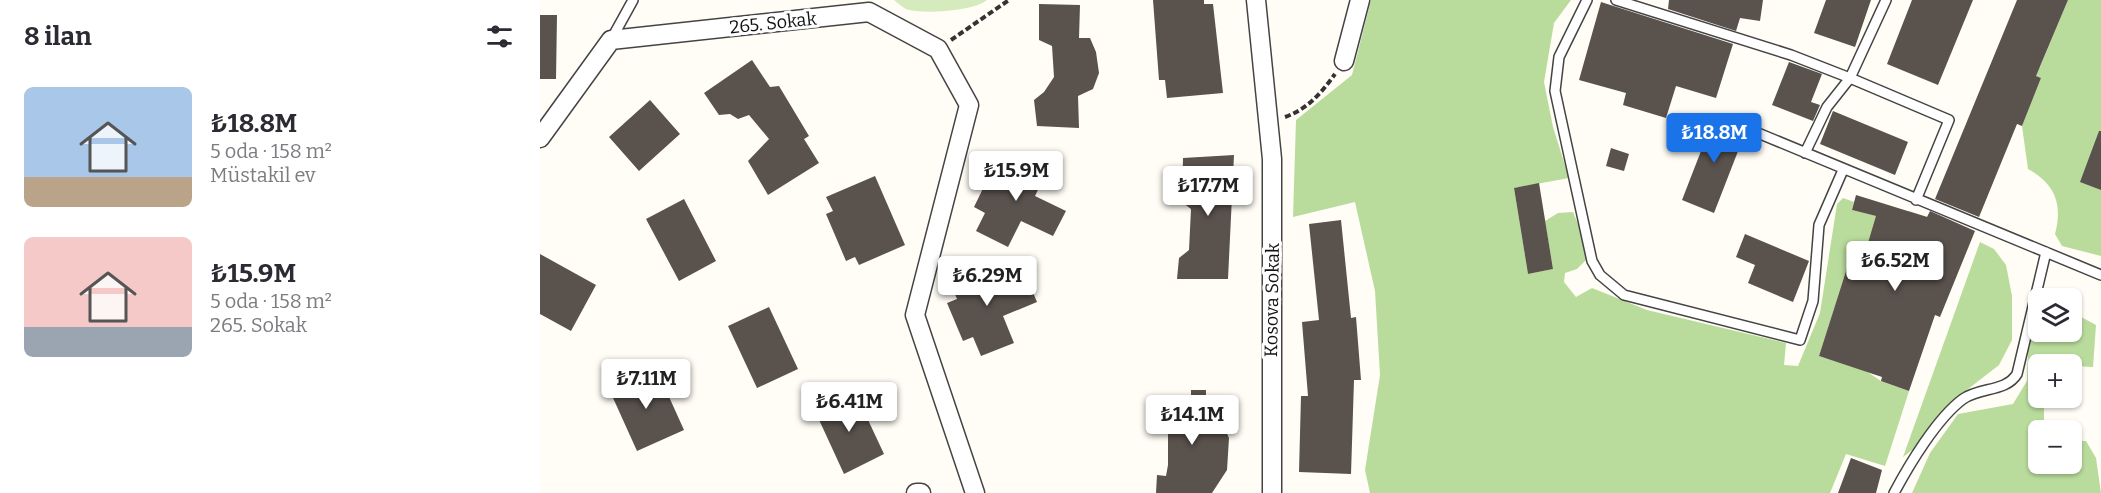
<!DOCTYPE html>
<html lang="tr">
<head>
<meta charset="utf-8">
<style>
	:root { --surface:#fff; --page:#f2f2f3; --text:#2b2b33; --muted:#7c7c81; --accent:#1a73e8 }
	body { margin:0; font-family:Bitter,serif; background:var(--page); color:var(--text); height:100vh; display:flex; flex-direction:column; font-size:22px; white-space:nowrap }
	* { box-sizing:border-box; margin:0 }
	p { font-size:20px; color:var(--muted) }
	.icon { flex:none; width:33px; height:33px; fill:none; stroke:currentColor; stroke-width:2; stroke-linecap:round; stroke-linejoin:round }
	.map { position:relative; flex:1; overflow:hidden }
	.panel { display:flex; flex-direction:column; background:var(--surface); width:540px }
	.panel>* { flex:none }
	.fabs { position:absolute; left:1488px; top:288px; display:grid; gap:12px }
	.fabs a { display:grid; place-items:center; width:54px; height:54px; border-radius:9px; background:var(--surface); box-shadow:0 2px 4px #0004; font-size:30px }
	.price { position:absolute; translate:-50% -51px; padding:0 14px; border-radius:6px; background:#fff; color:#222; font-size:20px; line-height:39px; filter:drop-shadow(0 2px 3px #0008) }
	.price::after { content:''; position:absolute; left:50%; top:36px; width:18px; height:14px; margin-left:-9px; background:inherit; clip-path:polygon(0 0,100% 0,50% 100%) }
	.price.active { background:var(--accent); color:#fff }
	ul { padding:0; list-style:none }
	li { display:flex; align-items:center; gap:18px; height:150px; padding:0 24px }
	li span { display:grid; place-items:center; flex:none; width:168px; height:120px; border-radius:9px; color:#555 }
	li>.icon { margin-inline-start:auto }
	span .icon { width:72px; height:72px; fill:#fffc; stroke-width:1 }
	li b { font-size:26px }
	h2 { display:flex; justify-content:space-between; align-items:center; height:72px; padding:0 24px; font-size:26px }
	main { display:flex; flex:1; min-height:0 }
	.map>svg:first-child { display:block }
	.green { fill:#d5ebbd }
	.forest { fill:#b9dc9c }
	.building { fill:#5a524d }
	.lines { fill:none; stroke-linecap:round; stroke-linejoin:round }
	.lane-casing { stroke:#444; stroke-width:12 }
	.street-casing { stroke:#444; stroke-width:21 }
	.path { stroke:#333; stroke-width:4; stroke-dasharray:6 3; stroke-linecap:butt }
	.lane { stroke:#fff; stroke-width:9 }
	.street { stroke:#fff; stroke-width:18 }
	.labels { text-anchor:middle; stroke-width:6; stroke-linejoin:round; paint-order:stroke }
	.street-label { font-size:18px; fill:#111; stroke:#fff }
</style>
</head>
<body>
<main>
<section class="panel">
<h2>8 ilan<svg class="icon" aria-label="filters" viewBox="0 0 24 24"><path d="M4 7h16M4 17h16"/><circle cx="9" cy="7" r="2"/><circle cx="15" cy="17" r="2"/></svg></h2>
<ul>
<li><span style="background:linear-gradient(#a9c7e8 75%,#b9a48a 0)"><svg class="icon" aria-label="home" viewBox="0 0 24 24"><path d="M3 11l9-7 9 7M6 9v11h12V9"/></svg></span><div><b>₺18.8M</b><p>5 oda · 158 m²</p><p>Müstakil ev</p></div></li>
<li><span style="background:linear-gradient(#f6c9c9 75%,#9aa5b1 0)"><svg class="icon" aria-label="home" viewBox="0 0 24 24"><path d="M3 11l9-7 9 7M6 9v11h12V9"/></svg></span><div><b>₺15.9M</b><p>5 oda · 158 m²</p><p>265. Sokak</p></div></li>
</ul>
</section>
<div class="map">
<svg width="1561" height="493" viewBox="0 0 1561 493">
	<rect width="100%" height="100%" fill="#fffdf5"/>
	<path class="green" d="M354,0H447C434,11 386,14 369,10C364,9 358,3 354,0Z"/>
	<path class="forest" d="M831,0H1031L1014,23L1004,82L1013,127L1029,178L974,188L988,274L1013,269L1005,221L1018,213L1033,212L1043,236L1047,259L1037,269L1025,273L1024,282L1036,297L1052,288L1107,310L1246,343L1244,365L1258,366L1280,313L1297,204L1303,198L1314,202L1312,210L1336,216L1360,241L1369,211L1391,218L1360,264L1313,249L1279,356L1326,371L1341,381L1369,391L1345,466L1306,454L1290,493H830L825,470L840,375L835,291L815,202L753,217L756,120L812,75Z
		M1528,0H1561V256L1522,246L1515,234C1523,204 1515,184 1488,169L1482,126L1501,78L1488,73L1500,67Z
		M1440,242L1454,249L1466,265L1472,296V340L1459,365L1414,400L1385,440L1363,457Z
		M1532,312L1556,325L1553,367L1498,364V398H1504V430H1498V464H1532V441H1546L1556,458L1561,493H1372L1390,453L1418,414L1473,404L1487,381L1488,351L1498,316V332H1532Z"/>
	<path class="building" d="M613,0H664V4H673L683,93L627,98L625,80H619Z
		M1129,0H1223L1220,21L1200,18L1196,31L1128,9Z
		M1286,0H1331L1315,47L1274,33Z
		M1372,0H1433L1398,85L1347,64Z
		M1477,0H1528L1496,76L1501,78L1482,126L1477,124L1439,217L1395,199Z
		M1061,2L1193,44L1176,98L1136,86L1126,118L1083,105L1086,93L1039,80Z
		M499,4L540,5L539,38H550L556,52L559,73L553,89L538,96L539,128L497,126L494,100L504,92L514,77L512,46L499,40Z
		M0,15H17L16,79H0Z
		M212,60L230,87L239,86L269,136L264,139L279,163L228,195L208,161L229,139L209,115L198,119L190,114L179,115L164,93Z
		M1249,62L1282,74L1271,102L1280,105L1273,121L1232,105Z
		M110,100L140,134L99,171L69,137Z
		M1293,111L1368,142L1355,175L1280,144Z
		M1175,115L1207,128L1174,213L1142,200Z
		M1559,131H1561V190L1540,182Z
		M1071,148L1089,154L1084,171L1066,166Z
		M472,153L507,171L495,196L526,211L513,236L481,221L468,247L436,231L445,213L434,207L452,170L462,175Z
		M694,155L688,279H637L639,258L649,250L651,209L642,202L643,158Z
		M335,176L365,245L319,265L315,257L306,261L286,214L293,211L286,197Z
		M999,183L1013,269L988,274L974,188Z
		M1316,195L1387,217L1390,211L1435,231L1400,317L1395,315L1369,391L1341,381L1342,377L1279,356L1313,249L1325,253L1336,216L1312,210Z
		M144,199L176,261L139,281L106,219Z
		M801,220L811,318L816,317L821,380H814L811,474L759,472L761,396H768L762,322L779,320L769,224Z
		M1205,234L1269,261L1253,302L1208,283L1215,265L1196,257Z
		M0,254L56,285L31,331L0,314Z
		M445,262L452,280L446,293L486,276L497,302L463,316L474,343L441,356L433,337L423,341L407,303L417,299L408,277Z
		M229,307L258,369L217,388L188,326Z
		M116,368L144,430L97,451L69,389Z
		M651,390H666V409H676V422L684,427L689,438L687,470L672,493H616L617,475L626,476L628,465V434H619V401H632V396L651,397Z
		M315,392L344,454L304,474L275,411Z
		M1311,458L1342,470L1336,493H1298Z"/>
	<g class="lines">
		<defs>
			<path id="lane" d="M1047,0L1019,57L1015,91L1052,261L1060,275L1084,295L1260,340L1273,301L1279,225L1303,170
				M1076,0L1251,55L1310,78L1346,0
				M71,40L93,0
				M1213,131L1561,275
				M1265,153L1287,107L1310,78L1409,120L1376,200
				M1354,493C1369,465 1397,418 1423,399C1440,387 1466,392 1477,374L1506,252"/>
			<path id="street" d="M716,0L732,159V493
				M804,61L820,0
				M0,138L71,40L329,12L398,49L429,105L375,315L435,493
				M376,493H381"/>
		</defs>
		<use href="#lane" class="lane-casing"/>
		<use href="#street" class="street-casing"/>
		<path class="path" d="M411,40L469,0
			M745,117C768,109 782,92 795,74"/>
		<use href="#lane" class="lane"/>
		<use href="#street" class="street"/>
	</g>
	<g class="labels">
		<g class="street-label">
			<text transform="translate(233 23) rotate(-6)" y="6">265. Sokak</text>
			<text transform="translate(732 300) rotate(-89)" y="6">Kosova Sokak</text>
		</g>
	</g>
</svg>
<div class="fabs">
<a><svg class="icon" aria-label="layers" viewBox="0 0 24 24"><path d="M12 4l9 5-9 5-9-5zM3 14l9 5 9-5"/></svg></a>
<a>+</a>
<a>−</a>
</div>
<b class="price active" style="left:1174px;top:164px">₺18.8M</b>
<b class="price" style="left:476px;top:202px">₺15.9M</b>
<b class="price" style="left:668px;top:217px">₺17.7M</b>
<b class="price" style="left:1355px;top:292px">₺6.52M</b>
<b class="price" style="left:447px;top:307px">₺6.29M</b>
<b class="price" style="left:106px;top:410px">₺7.11M</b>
<b class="price" style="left:309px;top:433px">₺6.41M</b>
<b class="price" style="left:652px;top:446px">₺14.1M</b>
</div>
</main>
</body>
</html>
